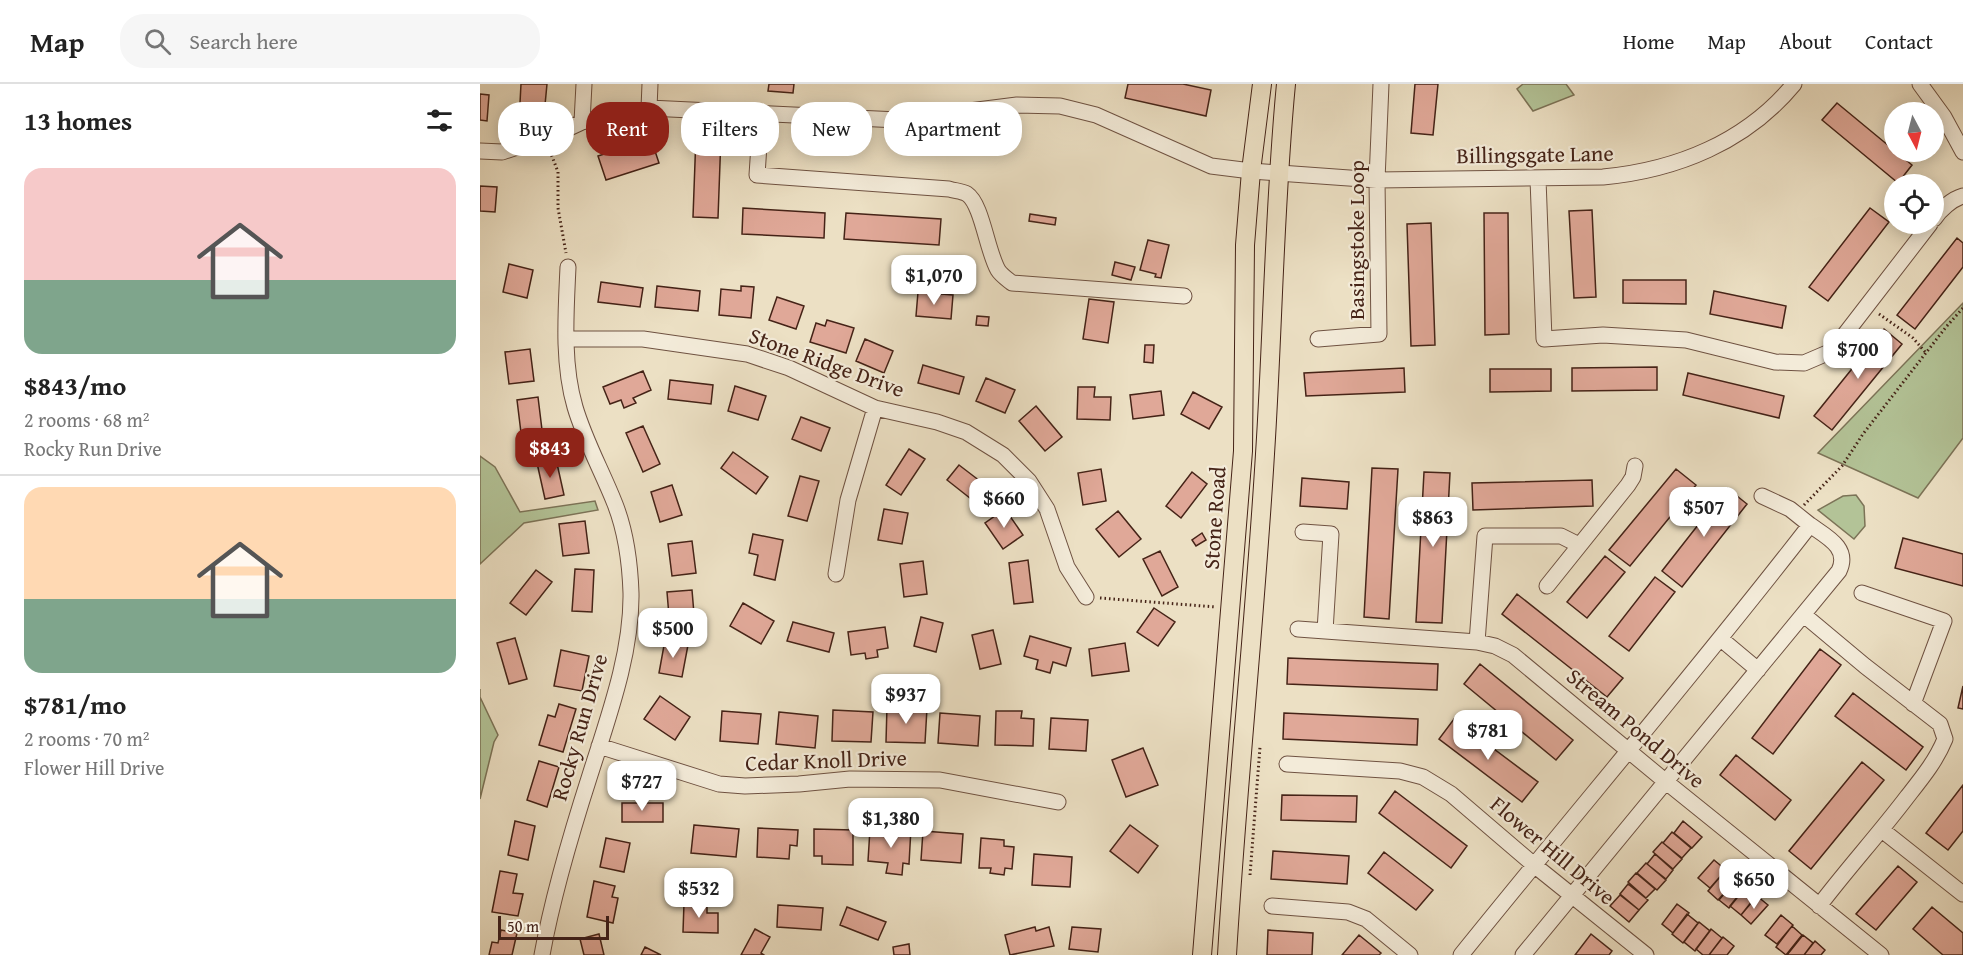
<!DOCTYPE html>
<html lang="en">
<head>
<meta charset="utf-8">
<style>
	:root { --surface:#fff; --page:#f6f6f6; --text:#222; --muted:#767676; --line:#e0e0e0; --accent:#8f2418 }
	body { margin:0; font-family:"Gentium Book Plus",serif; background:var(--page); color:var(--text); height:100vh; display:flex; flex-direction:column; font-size:22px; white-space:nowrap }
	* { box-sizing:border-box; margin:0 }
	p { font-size:20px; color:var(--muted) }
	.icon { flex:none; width:33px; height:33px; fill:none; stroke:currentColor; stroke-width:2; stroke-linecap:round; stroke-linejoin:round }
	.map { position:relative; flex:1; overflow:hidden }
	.drawer { display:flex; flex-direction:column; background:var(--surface); width:480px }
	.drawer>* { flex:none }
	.guide { position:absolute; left:18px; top:18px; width:570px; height:54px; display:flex; gap:12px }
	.needle { width:39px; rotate:173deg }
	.fabs { position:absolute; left:1404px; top:18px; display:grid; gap:12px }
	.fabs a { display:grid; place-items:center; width:60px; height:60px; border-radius:50%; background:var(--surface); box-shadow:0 3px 15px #0003; font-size:30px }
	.scale { position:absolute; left:18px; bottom:15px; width:111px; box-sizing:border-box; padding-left:6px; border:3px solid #452317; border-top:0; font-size:16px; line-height:21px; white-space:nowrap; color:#452317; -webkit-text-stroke:4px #f3ebd9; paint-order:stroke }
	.price { position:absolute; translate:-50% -51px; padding:0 14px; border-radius:12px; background:#fff; color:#222; font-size:20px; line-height:39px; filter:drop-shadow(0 2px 3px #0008) }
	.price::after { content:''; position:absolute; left:50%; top:36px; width:18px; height:14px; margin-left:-9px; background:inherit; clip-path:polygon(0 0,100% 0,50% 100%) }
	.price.current { background:var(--accent); color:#fff }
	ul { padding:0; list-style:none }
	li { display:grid; align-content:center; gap:12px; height:318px; padding:0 24px }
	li+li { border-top:2px solid var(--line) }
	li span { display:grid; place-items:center; height:186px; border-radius:18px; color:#555 }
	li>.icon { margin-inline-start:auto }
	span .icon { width:108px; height:108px; fill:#fffc; stroke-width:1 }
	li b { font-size:26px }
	h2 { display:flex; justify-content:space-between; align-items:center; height:72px; padding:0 24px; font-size:26px }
	.pill { padding:0 21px; border-radius:24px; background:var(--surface); box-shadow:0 3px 15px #0003; font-size:21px; line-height:54px }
	.pill.current { background:var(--accent); color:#fff }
	header { display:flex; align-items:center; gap:36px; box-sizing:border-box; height:84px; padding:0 30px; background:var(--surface); border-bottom:2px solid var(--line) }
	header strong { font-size:28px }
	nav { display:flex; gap:33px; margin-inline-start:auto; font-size:21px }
	.search { width:420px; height:54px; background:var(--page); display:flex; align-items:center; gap:15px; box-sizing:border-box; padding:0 21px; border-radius:24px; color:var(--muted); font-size:22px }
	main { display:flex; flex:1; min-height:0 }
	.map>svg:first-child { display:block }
	.green { fill:#b3c397; stroke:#7c7357; stroke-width:1.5 }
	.building { fill:#e0a898; stroke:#452317; stroke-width:1.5 }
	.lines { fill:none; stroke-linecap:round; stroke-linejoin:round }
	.minor-casing { stroke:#6f5242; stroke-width:17 }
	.major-casing { stroke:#452317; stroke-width:20 }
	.path { stroke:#452317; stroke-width:3; stroke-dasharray:1.5 3; stroke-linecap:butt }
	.minor { stroke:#f3ebd9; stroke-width:15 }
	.major { stroke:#ece0c4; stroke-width:18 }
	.labels { text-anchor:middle; stroke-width:4.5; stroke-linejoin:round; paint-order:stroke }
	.street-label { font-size:22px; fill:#452317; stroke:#f3ebd9 }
</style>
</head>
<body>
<header>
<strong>Map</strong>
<div class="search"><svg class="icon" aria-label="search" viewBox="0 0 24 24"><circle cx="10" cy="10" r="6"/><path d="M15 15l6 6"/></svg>Search here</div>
<nav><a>Home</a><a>Map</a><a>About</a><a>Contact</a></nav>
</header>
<main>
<section class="drawer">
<h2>13 homes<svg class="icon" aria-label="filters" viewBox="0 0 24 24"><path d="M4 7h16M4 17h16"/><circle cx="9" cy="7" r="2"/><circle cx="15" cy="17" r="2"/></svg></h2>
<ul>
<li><span style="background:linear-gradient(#f6c9c9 60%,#7fa58c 0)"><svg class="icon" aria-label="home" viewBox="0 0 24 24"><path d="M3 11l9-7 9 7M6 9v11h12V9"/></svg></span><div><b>$843/mo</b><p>2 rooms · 68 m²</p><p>Rocky Run Drive</p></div></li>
<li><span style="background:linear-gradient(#ffd9b3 60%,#7fa58c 0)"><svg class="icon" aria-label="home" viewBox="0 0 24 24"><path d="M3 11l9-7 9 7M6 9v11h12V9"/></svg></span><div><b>$781/mo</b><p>2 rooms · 70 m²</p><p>Flower Hill Drive</p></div></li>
</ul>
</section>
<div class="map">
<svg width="1483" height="871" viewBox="0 0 1483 871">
	<rect width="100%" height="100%" fill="#ece0c4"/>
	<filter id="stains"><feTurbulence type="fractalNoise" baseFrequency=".00333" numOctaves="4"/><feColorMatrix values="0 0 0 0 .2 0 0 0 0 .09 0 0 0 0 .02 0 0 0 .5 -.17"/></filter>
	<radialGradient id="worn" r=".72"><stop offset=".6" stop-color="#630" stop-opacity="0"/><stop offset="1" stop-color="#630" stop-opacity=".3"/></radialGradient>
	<path class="green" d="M1043,0H1086L1094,11L1053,27L1037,5Z
		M1483,219V354L1438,414L1338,369Z
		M0,372L15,383L40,428L115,417L118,426L44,439L0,480Z
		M1376,411L1384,422L1385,442L1374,455L1338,426L1363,412Z
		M0,605V613L18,651L14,658L0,715Z"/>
	<path class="building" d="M41,0H67L65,21L40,19Z
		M289,0H314L313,9L288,7Z
		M648,0H703L731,6L726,32L645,14Z
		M935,0H958L953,51L931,49Z
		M0,10L9,11L7,37L0,36Z
		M1357,19L1432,81L1418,99L1342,36Z
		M216,51L241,52L238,134L213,133Z
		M171,55L179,79L126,96L118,72Z
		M0,102L17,103L15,128L0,127Z
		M263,124L345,129L344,154L262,150Z
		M1390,124L1409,138L1348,217L1329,203Z
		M1112,126L1116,213L1094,214L1089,127Z
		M366,129L461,135L459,161L364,155Z
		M1004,129H1028L1029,250L1005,251Z
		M550,130L576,134L575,141L549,137Z
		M951,139L955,261L931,262L927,140Z
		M1477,154L1483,159V183L1435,245L1417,231Z
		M668,156L689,161L681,194L675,193L676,190L660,186Z
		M635,178L655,183L651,196L632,191Z
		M29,180L53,186L47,214L23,208Z
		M1143,196H1206V220L1143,219Z
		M121,198L163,204L160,223L118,218Z
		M177,202L220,207L218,227L175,223Z
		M261,202L274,203L271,234L239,231L241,205L261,207Z
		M1234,207L1306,222L1302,244L1230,230Z
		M438,208L473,211L471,235L436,232Z
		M297,213L324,222L316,245L289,236Z
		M609,215L634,218L628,259L603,255Z
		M497,232L509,233L508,242L496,241Z
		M347,236L374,244L366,269L330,258L336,239L345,242Z
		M1404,245L1422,260L1352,346L1334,332Z
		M385,255L413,267L404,289L376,277Z
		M665,261H674L673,279L664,278Z
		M50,265L54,297L29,300L25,268Z
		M443,281L484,293L479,310L438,299Z
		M1177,283V306L1092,307V284Z
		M924,284L925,308L826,312L824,289Z
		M1010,285H1071V307L1010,308Z
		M163,287L171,306L153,314L156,319L144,324L141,316L130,320L123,303Z
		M1208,289L1304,312L1299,334L1203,311Z
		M506,294L535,306L525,329L496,317Z
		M190,296L233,301L231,320L188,315Z
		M255,302L286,312L278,336L248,327Z
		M598,303H615L614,313H631L630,336L597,335Z
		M681,307L684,331L653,335L650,311Z
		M713,308L742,323L729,345L701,330Z
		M58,313L63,354L42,357L37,316Z
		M556,322L582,353L565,367L539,337Z
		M321,333L350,344L341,367L312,355Z
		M163,342L180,380L163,388L146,349Z
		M429,365L445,375L421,411L406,401Z
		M253,368L288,393L276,410L241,384Z
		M76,375L84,411L65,415L57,379Z
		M479,381L513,407L500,422L467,396Z
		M892,384L918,385L909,535L884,533Z
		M621,385L626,417L603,421L598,389Z
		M1196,385L1216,401L1150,482L1129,466Z
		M712,388L727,400L701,434L686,422Z
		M944,388L970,389L962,539L936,538Z
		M320,392L339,397L327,437L308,432Z
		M822,394L869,398L867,425L820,422Z
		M1112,396L1113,422L993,426L992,399Z
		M192,401L202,431L180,438L171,408Z
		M1247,404L1267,420L1202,503L1182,487Z
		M404,425L428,429L422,460L398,456Z
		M525,425L543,451L523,465L505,439Z
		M638,427L661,455L639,473L616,445Z
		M105,437L109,469L83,472L79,440Z
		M722,449L726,456L716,462L712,456Z
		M273,450L303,456L295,496L274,491L278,471L269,469Z
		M1423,454L1483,470V502L1415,484Z
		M212,457L216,489L192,492L188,460Z
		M680,467L698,503L682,512L663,475Z
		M1125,472L1145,488L1107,534L1087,518Z
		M548,476L553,518L534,520L529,479Z
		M443,477L447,510L424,513L420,480Z
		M95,485L114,486L112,528L92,527Z
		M56,486L72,498L46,531L30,519Z
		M1175,493L1195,508L1149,567L1129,552Z
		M212,506L215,542L190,544L187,508Z
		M1037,510L1143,594L1127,613L1022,530Z
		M263,519L294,537L281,560L250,542Z
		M674,524L695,538L678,562L657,548Z
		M441,533L463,539L456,568L434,562Z
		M313,538L354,549L349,568L307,557Z
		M405,543L408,564L397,566L398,573L386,575L385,569L371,571L368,548Z
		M513,546L521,580L500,585L492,551Z
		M550,552L591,564L586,582L573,578L570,589L556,585L558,576L544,572Z
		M35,554L47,595L29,600L17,559Z
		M185,556L208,561L202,593L179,589Z
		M645,559L649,587L612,592L609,565Z
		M1340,565L1361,581L1293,670L1272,654Z
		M81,566L109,572L102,607L74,602Z
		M808,574L958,580L957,606L807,600Z
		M1000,580L1093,656L1076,676L984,600Z
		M1483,602V625L1478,624Z
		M1373,609L1443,663L1426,686L1355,632Z
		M180,612L210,633L195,656L164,635Z
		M79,620L96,625L83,668L59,661L68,631L75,633Z
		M407,622L447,624L445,659L406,658Z
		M353,626L393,628L391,658L352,657Z
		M242,627L281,630L278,660L240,657Z
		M516,627H542L541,634L554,635L553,662L515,661Z
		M299,628L338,632L335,664L296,660Z
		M460,629L500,632L498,662L458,659Z
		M804,629L938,635L937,661L803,655Z
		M571,634L608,636L606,667L569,665Z
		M974,635L1058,698L1042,718L959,655Z
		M663,664L678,701L646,713L632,676Z
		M1256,671L1311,716L1295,736L1240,691Z
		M59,677L79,683L67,723L47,716Z
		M1382,678L1404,696L1331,785L1309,767Z
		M1483,701V747L1468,766L1446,749Z
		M915,707L987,762L971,784L899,729Z
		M802,711L877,712L876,738L801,736Z
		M142,719H183V738H142Z
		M35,737L55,742L48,776L28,771Z
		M1203,737L1222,753L1212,764L1194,749Z
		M214,741L259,745L256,773L211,769Z
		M650,741L678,762L658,789L630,767Z
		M416,743L431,744L429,780L423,779L422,791L406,789L408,779L388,777L390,745L416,748Z
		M278,744L318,746L317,762L310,761L309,775L277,773Z
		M334,745L373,746V781L342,780V772H334Z
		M443,747L483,750L481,779L441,776Z
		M1192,748L1211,764L1202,774L1183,759Z
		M126,754L150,759L144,788L120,783Z
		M501,754L524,756V762L534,763L532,785L525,784L524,791L510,789L511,784H499Z
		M1182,758L1202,775L1193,785L1173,768Z
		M793,767L869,772L867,800L791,795Z
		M904,768L953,806L936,826L888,789Z
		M554,770L592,773L590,803L552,801Z
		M1175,770L1193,786L1186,795L1167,780Z
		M1234,776L1246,786L1230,804L1218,794Z
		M1166,779L1186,796L1177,806L1157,789Z
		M1418,782L1437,798L1396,846L1376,830Z
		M20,787L37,790L33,809L43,810L38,832L12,828Z
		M1245,787L1256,796L1238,816L1228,807Z
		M1156,789L1175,805L1166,814L1148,798Z
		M114,797L135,802L132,813L138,814L133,839L107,833Z
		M1255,797L1265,804L1249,824L1239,816Z
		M1148,800L1168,816L1159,826L1140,810Z
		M1266,802L1277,811L1261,831L1250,822Z
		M1140,811L1159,826L1149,838L1130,822Z
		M1277,812L1288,821L1271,840L1261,831Z
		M204,819L227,820V829H238V849L203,848Z
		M1197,820L1209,829L1193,849L1182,840Z
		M298,821L343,824L341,846L297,843Z
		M367,823L406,838L398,856L360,841Z
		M1452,823L1483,849V871H1463L1433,845Z
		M1207,830L1218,839L1203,859L1192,850Z
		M1301,831L1313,841L1297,860L1285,851Z
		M1219,838L1230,847L1215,867L1204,858Z
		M1312,842L1322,851L1306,871L1296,863Z
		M555,843L556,847L569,843L574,862L530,871L525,851Z
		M592,843L621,845L618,868L589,865Z
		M275,845L290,853L281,869L284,871H261Z
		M1231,845L1242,854L1229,871H1223L1216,865Z
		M21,846L37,849L32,871H9L12,858L18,859Z
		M788,846L833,849L832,871H787Z
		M119,850L124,871H104L100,855Z
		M1111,850L1132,867L1129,871H1095Z
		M879,851L901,869L899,871H862Z
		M1323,851L1333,859L1324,871H1307Z
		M1243,853L1254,862L1247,871H1229Z
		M1335,857L1345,866L1341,871H1324Z
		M429,860L430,871H414L413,863Z
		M165,863L181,871H161Z"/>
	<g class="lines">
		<defs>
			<path id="minor" d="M1440,0L1464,33L1483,68
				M169,24L170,0
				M281,31L277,91L469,105C475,107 482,107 487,110C502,120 507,167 518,186C521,191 527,195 532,199L704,212
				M102,38L104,0
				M0,67L22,68L74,51L102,38L169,24L418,36L537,21L580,22L616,31L731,82L771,87L897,96L1123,93C1197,86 1266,58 1314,0
				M1058,95L1064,255L1123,251L1206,256L1295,278L1324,279L1352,267L1450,140
				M1454,135C1460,126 1472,115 1483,112
				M87,255H163L267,270L309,284L395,324L457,338L486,348L523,371L549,397L567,425L587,483L606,513
				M838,255L899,250L897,96L901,0
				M1282,412L1310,425L1330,441
				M823,448L851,450L845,547
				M356,490L368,416L395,324
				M1067,502L1148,401L1153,393L1155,382
				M1382,509L1464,537L1433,620
				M1324,531L1385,582L1460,640L1465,655C1456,677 1442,694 1427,713C1399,750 1367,785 1339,822
				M818,545L997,558L1015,562L1033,571L1185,697L1401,871
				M1241,555L1278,586
				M997,558L1005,452H1081L1099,461
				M119,662L239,700L265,702L319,700L370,695L460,696L578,718
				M807,680L920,687L943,693L971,710L1054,781L1166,871
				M1402,746L1483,810
				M792,822L868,828L886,835L930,871
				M62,871C73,810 91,750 110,691C128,634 152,569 151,509C150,479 146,448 135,420C122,387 105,357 95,323C82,279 86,228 88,183
				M981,871C1097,727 1217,587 1330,441C1347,453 1370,464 1359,487L1043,871"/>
			<path id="major" d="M722,871L763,367L765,161L771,87L782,0
				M747,871C757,704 775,537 785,370C793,247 794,123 806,0"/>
		</defs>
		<use href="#minor" class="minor-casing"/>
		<use href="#major" class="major-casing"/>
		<path class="path" d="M70,67L78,88V124L86,169
			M1399,230L1433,254L1446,269
			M1324,421L1362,382L1383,350L1466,243L1483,224
			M620,514L736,523
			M770,791L780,663"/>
		<use href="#minor" class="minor"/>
		<use href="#major" class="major"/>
	</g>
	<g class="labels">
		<g class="street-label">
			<text transform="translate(1055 70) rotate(-1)" y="8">Billingsgate Lane</text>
			<text transform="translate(876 156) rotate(-90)" y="8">Basingstoke Loop</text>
			<text transform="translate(347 278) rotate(20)" y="8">Stone Ridge Drive</text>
			<text transform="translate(734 434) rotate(-86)" y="8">Stone Road</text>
			<text transform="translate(99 643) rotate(-74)" y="8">Rocky Run Drive</text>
			<text transform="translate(1156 644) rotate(40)" y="8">Stream Pond Drive</text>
			<text transform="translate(346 676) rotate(-2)" y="8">Cedar Knoll Drive</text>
			<text transform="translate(1073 766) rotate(40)" y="8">Flower Hill Drive</text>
		</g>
	</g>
	<rect width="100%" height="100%" filter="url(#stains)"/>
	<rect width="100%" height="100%" fill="url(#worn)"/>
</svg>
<div class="fabs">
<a><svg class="needle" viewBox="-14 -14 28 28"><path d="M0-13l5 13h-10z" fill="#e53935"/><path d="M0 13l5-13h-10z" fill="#767676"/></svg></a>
<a><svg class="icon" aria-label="locate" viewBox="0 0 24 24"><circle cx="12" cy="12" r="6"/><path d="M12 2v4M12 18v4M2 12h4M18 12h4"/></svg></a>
</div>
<div class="scale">50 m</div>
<b class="price" style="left:454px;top:222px">$1,070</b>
<b class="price" style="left:1378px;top:296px">$700</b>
<b class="price current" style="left:70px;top:395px">$843</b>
<b class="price" style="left:524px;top:445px">$660</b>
<b class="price" style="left:1224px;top:454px">$507</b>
<b class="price" style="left:953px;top:464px">$863</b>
<b class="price" style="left:193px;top:575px">$500</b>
<b class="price" style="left:426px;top:641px">$937</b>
<b class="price" style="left:1008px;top:677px">$781</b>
<b class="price" style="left:162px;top:728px">$727</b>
<b class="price" style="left:411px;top:765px">$1,380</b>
<b class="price" style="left:1274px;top:826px">$650</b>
<b class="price" style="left:219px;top:835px">$532</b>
<div class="guide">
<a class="pill">Buy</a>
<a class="pill current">Rent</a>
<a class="pill">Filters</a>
<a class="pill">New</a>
<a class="pill">Apartment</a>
</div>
</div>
</main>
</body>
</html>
